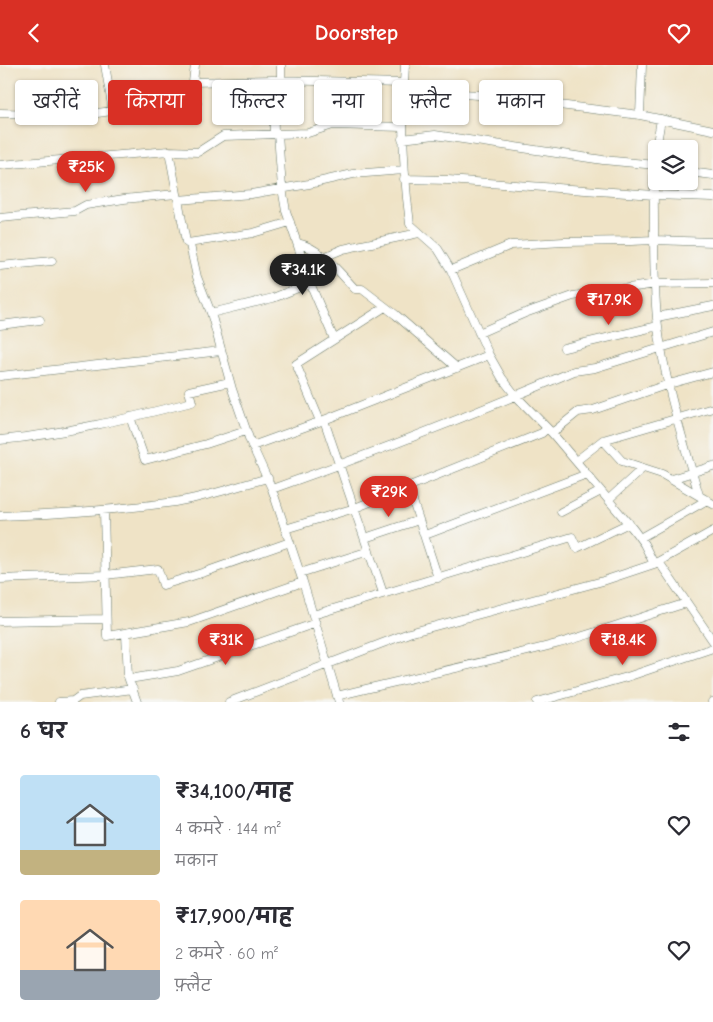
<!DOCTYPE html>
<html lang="hi">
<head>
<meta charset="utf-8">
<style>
	:root { --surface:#fff; --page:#f7f7f7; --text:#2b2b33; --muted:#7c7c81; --accent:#d93025 }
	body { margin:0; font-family:"Comic Neue","Playpen Sans Deva",sans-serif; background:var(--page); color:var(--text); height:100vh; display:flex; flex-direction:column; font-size:19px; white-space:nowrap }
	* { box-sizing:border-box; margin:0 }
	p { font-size:16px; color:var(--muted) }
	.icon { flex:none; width:28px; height:28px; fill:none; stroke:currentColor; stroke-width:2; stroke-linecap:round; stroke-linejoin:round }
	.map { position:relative; height:637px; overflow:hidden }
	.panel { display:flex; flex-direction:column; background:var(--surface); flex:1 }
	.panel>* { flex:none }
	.hud { position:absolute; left:15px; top:15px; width:684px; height:45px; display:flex; gap:10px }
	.tools { position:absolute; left:648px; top:75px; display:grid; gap:10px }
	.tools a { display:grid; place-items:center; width:50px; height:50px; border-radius:5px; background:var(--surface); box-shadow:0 1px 4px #0004; font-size:25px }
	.price { position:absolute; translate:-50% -42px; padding:0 11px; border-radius:18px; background:var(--accent); color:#fff; font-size:16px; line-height:32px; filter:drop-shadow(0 1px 2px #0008) }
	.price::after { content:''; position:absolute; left:50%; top:30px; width:15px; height:11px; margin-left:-8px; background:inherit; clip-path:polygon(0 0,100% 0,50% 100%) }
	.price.active { background:#222; color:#fff }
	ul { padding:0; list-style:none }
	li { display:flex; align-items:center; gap:15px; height:125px; padding:0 20px }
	li span { display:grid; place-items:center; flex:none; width:140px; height:100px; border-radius:5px; color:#555 }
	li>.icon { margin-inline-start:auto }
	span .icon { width:60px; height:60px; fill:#fffc; stroke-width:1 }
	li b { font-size:21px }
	h2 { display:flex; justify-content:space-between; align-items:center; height:60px; padding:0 20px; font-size:21px }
	.tag { padding:0 18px; border-radius:5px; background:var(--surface); box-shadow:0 1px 4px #0004; font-size:18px; line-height:45px }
	.tag.active { background:var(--accent); color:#fff }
	header { display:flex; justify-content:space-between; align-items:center; height:65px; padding:0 20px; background:var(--accent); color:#fff; font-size:22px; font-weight:600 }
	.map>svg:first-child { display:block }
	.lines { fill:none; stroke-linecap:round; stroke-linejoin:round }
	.street-casing { stroke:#687767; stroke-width:9 }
	.street { stroke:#fff; stroke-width:8 }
</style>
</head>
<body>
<header><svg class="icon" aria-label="back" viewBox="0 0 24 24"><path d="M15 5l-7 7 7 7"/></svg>Doorstep<svg class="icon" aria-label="heart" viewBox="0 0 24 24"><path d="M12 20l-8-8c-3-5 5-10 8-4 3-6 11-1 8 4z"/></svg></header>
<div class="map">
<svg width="713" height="637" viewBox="0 0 713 637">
	<rect width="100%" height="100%" fill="#f6f6f2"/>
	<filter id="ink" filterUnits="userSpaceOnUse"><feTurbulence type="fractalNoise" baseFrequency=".02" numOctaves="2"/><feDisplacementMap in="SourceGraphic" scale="10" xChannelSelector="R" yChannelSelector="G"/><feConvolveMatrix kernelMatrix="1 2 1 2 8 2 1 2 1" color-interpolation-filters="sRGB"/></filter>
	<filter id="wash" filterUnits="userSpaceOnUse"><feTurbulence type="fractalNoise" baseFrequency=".0096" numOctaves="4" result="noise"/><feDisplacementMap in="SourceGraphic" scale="20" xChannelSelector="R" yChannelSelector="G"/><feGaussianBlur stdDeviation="1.12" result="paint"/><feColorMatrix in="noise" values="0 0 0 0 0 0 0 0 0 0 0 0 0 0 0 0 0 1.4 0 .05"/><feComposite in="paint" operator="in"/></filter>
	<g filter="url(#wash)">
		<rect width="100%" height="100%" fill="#efe3c6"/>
	</g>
	<g filter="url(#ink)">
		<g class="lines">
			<defs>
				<path id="street" d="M105,0L113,46
					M281,0V15
					M405,0C401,54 403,106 410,159L438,184L451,205L489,290L502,313L516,331L552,368L633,464L644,479L654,499
					M273,15L274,69
					M193,17L195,0
					M403,25L478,30L640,50L713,65
					M0,48L83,50L119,45L197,38L193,17L273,15L404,18
					M640,50L642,0
					M278,69L282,123L286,146L297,178C321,183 339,207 355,224H362L396,250L457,303
					M402,74L435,70L603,95L656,100
					M656,84L661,54
					M656,85C653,109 654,134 654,158C654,189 654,222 657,253C663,313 682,372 699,430
					M0,100L169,86
					M689,107L713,110
					M404,114L448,115L654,130L713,132
					M178,135L251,129L309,119L353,109L404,105
					M0,153L75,146L86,140L124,134L176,129
					M188,178L253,168L290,157
					M297,178L310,218L334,274
					M324,192L343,184L419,168
					M0,201L52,196
					M451,205L511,180L564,177L631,176L654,175L713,177
					M211,248L273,233L310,218
					M657,252L713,241
					M0,260L40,255
					M479,268L525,248L573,231L656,219L713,218
					M564,283L658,261
					M0,311L221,286
					M130,352L145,395L206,379L246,366
					M324,355L383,528
					M320,356L296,299L385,242
					M552,368L578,347L593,345L669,319L713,307
					M0,375C65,369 129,353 192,337L189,326L230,317
					M603,375L622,396L662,409L713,439
					M252,381L324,355L489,290
					M576,396L603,375L713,343
					M671,414L713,401
					M408,421L438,513
					M272,424C374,388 475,349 574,306L595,303L713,267
					M609,434L643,403
					M104,445L107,571L189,557L303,517
					M561,447L601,426
					M0,451C59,449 117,445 175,437C207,432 238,421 268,413
					M285,464L355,443L542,368L547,363
					M425,470L587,409
					M365,473L419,455
					M640,473L707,435
					M659,497L713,576
					M300,508L369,486
					M0,514L105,510L158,504L163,520L205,507L290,477
					M313,550L572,472L577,483L629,458
					M0,556L106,554
					M126,569L128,612L137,637
					M129,614L178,606L316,558
					M337,631C410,613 483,598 556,579C600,567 643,551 687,538
					M59,637L73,636L80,631L133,624
					M229,637L409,568L603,516L654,499L713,466
					M339,637L303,517L272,424L250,376L232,324L211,248L197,212L190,180L186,177L169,86L198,87L223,71L308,68L333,60L402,62
					M537,637L627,612L713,583
					M712,637H713"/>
			</defs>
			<use href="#street" class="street-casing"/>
			<use href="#street" class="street"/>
		</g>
	</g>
</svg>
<div class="tools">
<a><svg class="icon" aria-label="layers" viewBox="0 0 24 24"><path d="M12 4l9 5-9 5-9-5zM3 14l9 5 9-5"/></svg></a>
</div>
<b class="price" style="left:86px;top:128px">₹25K</b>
<b class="price active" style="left:303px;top:231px">₹34.1K</b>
<b class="price" style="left:609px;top:261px">₹17.9K</b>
<b class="price" style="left:389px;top:453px">₹29K</b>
<b class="price" style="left:226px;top:601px">₹31K</b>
<b class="price" style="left:623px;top:601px">₹18.4K</b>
<div class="hud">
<a class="tag">खरीदें</a>
<a class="tag active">किराया</a>
<a class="tag">फ़िल्टर</a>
<a class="tag">नया</a>
<a class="tag">फ़्लैट</a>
<a class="tag">मकान</a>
</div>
</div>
<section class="panel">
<h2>6 घर<svg class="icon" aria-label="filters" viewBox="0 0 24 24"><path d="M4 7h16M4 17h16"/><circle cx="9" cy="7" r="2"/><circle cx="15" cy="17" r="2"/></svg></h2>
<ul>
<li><span style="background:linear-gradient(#bfe0f5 75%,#c2b280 0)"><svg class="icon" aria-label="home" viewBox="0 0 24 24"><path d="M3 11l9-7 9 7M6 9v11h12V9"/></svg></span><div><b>₹34,100/माह</b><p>4 कमरे · 144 m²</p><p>मकान</p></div><svg class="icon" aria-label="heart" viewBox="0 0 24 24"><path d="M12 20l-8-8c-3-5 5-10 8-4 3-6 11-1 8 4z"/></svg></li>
<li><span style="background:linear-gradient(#ffd9b3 70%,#9aa5b1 0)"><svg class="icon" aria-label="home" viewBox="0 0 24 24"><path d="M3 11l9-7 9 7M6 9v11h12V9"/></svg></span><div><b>₹17,900/माह</b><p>2 कमरे · 60 m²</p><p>फ़्लैट</p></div><svg class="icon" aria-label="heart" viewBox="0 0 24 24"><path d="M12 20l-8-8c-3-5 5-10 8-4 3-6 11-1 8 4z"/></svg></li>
</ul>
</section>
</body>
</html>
